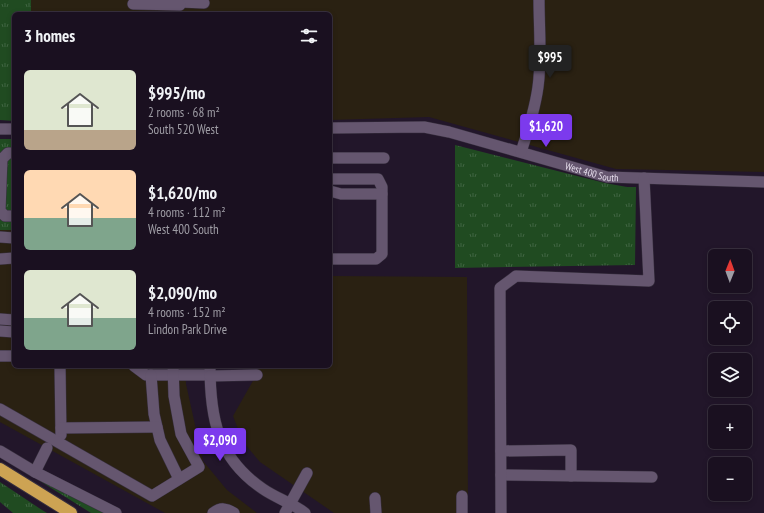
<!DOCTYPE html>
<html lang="en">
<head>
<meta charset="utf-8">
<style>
	:root { --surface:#1a1020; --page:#231929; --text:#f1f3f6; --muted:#9f9da5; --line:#38303e; --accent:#7c3aed }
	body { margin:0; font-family:"PT Sans Narrow",sans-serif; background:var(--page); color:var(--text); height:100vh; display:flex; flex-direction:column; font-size:15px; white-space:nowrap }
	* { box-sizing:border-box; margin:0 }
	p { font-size:13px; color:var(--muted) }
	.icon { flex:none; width:22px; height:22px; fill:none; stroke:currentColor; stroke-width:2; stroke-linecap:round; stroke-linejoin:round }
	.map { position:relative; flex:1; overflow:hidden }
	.details { position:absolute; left:12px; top:12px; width:320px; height:356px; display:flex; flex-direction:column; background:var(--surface); border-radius:6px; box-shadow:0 2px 6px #0003,0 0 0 1px var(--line) }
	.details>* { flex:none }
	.needle { width:26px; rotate:1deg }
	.buttons { position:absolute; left:708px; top:249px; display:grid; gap:8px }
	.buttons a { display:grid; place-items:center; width:44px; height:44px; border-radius:6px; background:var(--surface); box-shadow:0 2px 6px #0003,0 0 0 1px var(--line); font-size:20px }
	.price { position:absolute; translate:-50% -34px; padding:0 9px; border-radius:4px; background:var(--accent); color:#fff; font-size:13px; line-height:26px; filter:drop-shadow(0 1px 2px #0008) }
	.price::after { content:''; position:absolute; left:50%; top:24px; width:12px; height:9px; margin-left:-6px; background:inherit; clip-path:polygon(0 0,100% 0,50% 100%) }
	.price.active { background:#222; color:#fff }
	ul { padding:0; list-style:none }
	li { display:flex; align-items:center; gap:12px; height:100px; padding:0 12px }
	li span { display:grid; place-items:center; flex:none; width:112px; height:80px; border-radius:6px; color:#555 }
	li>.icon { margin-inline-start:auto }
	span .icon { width:48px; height:48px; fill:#fffc; stroke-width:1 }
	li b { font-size:17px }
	h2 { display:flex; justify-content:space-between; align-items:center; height:48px; padding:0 12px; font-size:17px }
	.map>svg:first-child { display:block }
	.commercial { fill:#2a2112 }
	.grass { fill:url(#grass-tufts) }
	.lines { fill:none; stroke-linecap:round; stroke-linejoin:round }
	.minor-casing { stroke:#372f3e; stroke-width:12 }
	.highway-casing { stroke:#372f3e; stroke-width:14 }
	.minor { stroke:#65566f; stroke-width:11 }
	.highway { stroke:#cda353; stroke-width:12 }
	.labels { text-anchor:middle; stroke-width:4; stroke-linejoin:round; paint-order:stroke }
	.street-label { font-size:10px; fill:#e8e0ee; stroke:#22162a }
</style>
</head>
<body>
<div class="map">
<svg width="764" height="513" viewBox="0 0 764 513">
	<defs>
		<pattern id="grass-tufts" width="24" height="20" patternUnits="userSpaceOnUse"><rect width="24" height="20" fill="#204b21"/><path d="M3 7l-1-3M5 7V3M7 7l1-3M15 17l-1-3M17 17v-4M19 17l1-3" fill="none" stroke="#406542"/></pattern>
	</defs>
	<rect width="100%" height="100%" fill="#22162a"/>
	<path class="commercial" d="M31,0H764V172L616,169L429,117L330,120V14H31Z
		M0,230H14V366H185L186,384L203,461L227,490L257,513H165L0,422Z
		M330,276L467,277L468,513H334L260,462L243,442L233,416L254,379L253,366H330Z"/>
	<path class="grass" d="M0,0H31V14H14V121L0,120Z
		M0,139H14V230H0Z
		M455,145L605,183L627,187H636L635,265L455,268Z
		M0,456L109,513H91Z
		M0,482L42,510L47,513H13L0,502Z"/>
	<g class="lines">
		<defs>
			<g id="minor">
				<path d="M180,2L204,3"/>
				<path d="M133,4L180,5"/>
				<path id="s1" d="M330,128L424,127L449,132L607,177L764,182"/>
				<path d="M0,129H14"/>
				<path d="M521,152C528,131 535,109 538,87C542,58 539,28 539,0"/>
				<path d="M14,153H8L2,159L0,211L5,216H14"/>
				<path d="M330,158H384"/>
				<path d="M330,179H378L382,187V254L376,259H330"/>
				<path d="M330,191L341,194H382"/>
				<path d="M0,237L14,238"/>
				<path d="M0,259L14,258"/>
				<path d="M0,319L14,320"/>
				<path d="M0,331L14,332"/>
				<path d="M0,356H14"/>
				<path d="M60,366L61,435"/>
				<path d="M134,366L146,375H210"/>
				<path d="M210,366C210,417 217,458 263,489C276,498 292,503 305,513"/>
				<path d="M151,375L154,414L160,440L179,479"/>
				<path d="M210,376L257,375"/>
				<path d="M0,409L152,496L199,467L181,434L174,396L173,366"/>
				<path d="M61,428L157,427"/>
				<path d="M0,451L35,472L116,513"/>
				<path d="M501,451L571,450V476"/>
				<path d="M35,472L47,448"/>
				<path d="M501,475L652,477"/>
				<path d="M462,496V513"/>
				<path d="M375,498L376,513"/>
				<path d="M213,513C221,507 226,508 234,513"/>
				<path d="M285,513L307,473"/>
				<path d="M501,513L500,288L516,276L649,281L644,178"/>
			</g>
			<path id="highway" d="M0,469L71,513"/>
		</defs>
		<use href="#minor" class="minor-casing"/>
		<use href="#highway" class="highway-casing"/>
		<use href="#minor" class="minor"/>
		<use href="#highway" class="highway"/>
	</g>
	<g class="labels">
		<g class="street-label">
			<text dy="4" stroke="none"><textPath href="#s1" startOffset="268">West 400 South</textPath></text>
		</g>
	</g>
</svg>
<div class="buttons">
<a><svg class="needle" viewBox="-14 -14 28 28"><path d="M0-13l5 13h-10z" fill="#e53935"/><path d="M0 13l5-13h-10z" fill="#9f9da5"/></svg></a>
<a><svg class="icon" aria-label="locate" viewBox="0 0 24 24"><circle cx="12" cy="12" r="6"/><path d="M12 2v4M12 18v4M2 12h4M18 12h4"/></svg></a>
<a><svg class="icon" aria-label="layers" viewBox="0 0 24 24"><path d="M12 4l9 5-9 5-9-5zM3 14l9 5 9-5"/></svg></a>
<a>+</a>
<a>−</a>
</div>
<b class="price active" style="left:550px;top:79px">$995</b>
<b class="price" style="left:546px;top:148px">$1,620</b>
<b class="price" style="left:220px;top:462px">$2,090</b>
<section class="details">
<h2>3 homes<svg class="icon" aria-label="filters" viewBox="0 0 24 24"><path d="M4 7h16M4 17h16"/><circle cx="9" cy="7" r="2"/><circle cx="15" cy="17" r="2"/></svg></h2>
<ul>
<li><span style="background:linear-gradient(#dfe7d0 75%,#b9a48a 0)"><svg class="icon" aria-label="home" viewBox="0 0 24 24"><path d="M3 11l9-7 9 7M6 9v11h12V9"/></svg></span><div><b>$995/mo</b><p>2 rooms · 68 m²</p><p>South 520 West</p></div></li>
<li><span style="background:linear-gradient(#ffd9b3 60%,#7fa58c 0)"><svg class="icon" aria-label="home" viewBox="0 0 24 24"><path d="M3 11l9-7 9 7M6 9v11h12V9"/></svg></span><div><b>$1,620/mo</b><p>4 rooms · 112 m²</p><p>West 400 South</p></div></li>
<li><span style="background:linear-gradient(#dfe7d0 60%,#7fa58c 0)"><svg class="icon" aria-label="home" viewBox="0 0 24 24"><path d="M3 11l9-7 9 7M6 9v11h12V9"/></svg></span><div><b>$2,090/mo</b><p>4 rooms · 152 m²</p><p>Lindon Park Drive</p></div></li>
</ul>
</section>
</div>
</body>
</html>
